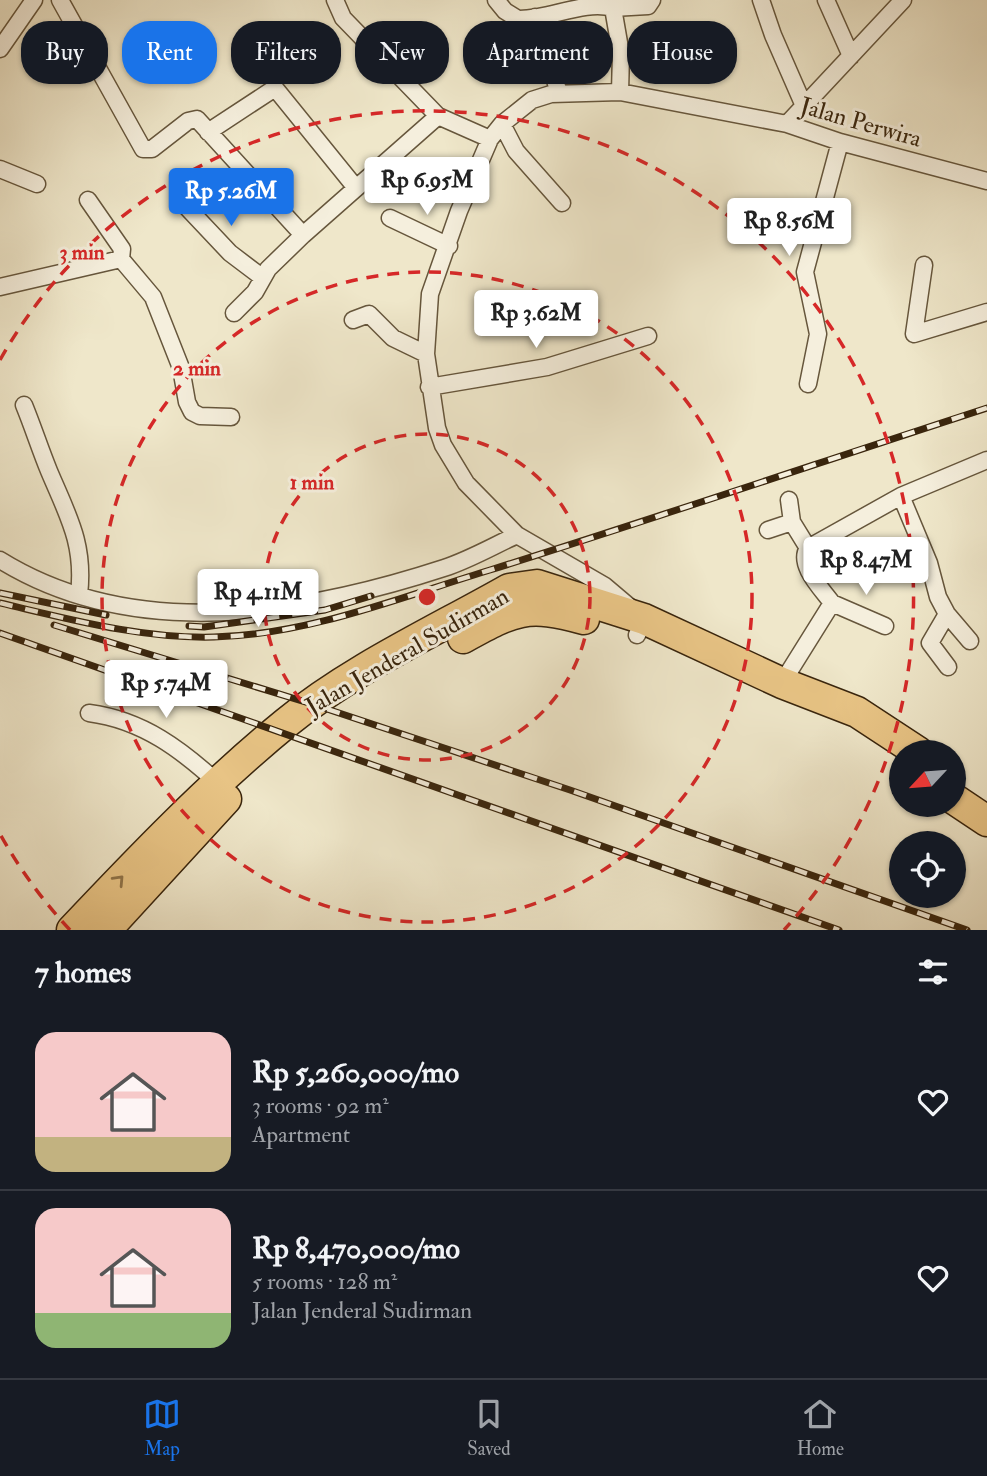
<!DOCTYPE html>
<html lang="en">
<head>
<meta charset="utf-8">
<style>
	:root { --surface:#171b24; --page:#242831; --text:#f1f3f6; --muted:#9ea1a6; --line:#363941; --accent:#1a73e8 }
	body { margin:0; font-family:"IM FELL Double Pica",serif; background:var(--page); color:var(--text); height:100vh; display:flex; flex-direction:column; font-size:26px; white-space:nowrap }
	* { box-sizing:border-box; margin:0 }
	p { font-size:23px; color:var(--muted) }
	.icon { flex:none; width:38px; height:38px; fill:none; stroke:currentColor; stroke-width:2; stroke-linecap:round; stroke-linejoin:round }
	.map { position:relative; height:930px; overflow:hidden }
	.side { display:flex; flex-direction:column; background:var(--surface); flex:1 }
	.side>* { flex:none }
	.banner { position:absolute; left:21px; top:21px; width:945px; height:63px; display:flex; gap:14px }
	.needle { width:46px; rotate:244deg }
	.controls { position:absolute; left:889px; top:740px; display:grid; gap:14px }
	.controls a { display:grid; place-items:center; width:77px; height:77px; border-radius:50%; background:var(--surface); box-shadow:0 2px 5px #0004; font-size:35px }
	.price { position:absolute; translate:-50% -60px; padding:0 16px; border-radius:7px; background:#fff; color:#222; font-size:23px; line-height:46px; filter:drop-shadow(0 2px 4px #0008) }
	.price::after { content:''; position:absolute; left:50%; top:42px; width:21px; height:16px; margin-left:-10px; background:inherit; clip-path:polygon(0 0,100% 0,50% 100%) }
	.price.active { background:var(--accent); color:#fff }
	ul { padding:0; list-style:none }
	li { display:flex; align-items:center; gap:21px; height:175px; padding:0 35px }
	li+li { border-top:2px solid var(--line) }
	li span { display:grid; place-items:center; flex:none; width:196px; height:140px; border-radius:21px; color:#555 }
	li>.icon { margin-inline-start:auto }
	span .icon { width:84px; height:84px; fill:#fffc; stroke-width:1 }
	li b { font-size:30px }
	h2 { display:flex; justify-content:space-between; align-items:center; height:84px; padding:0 35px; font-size:30px }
	.tag { padding:0 24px; border-radius:28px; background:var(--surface); box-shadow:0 2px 5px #0004; font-size:24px; line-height:63px }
	.tag.active { background:var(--accent); color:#fff }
	.tabs { display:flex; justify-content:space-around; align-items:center; height:98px; border-top:2px solid var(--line); background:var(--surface); font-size:19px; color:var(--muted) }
	.tabs a { display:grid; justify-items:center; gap:4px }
	.tabs .active { color:var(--accent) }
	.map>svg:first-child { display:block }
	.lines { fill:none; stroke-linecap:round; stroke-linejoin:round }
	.street-casing { stroke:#66563c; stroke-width:19 }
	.highway-casing { stroke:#39250d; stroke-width:33 }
	.street { stroke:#f5efdd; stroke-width:16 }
	.highway { stroke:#e8c485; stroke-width:30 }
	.rail-casing { stroke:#39250d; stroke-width:7 }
	.rail { stroke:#f5efdd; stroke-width:4.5; stroke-dasharray:13; stroke-linecap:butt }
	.oneway { stroke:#907449 }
	.ring { fill:none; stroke:#d62828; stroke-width:3.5; stroke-dasharray:12 9 }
	.labels { text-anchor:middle; stroke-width:6; stroke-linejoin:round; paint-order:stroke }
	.street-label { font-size:24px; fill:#39250d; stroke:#f5efdd }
	.centre { fill:#d62828; stroke:#f5efdd; stroke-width:3.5 }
	.ring-label { font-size:21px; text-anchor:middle; font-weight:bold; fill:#d62828; stroke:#f5efdd; stroke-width:6; stroke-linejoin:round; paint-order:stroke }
</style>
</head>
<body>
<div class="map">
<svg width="987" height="930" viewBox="0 0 987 930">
	<rect width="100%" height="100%" fill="#efe7ca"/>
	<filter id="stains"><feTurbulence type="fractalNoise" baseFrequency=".00286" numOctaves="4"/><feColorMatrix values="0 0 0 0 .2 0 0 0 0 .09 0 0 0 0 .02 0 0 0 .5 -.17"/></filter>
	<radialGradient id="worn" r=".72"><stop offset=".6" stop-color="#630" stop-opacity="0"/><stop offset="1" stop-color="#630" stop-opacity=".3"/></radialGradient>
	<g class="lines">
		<defs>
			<path id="street" d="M60,0L143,149H152L188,121L197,119L303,235
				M335,0L343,18L438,116L490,139
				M496,0L505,11L518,19C549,20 583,0 613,8L621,54L620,92
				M761,0L773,35L804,106
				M826,0L851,56
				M613,8L648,6L652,0
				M535,17L559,93
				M0,49L34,0
				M502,124L516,151L562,203
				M787,124L903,0
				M208,132L275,88L356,188
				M0,169L37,184
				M180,200L230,253L263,278
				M390,218L449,246
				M121,259L153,297L181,368L187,402L192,412L200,416L231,417
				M924,265L914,334L987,312
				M0,287L121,259L122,249L88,200
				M234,313L255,292L268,269L303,235L438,116
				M353,320L369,314L393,338L426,354
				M808,384L818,334L805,272L840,142
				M429,387L547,367L648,336
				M24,405C33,427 40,449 49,471C68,516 85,544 79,595
				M901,496L929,563L938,597L947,614L970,641
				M789,500L792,522L808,548
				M768,530L792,522
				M0,560C134,643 303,614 444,568C469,560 493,546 517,535
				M832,603L885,626
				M947,614L930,643L948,667
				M637,635L644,619L605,586L517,535L466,483L443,445L437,428L426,354L430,294L459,211L490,139L502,124L532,100L551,94L620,92L787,124L840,142L987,181
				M782,683L832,603C822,589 797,565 808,548L901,496L987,460
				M89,713C143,720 182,750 221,786"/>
			<path id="highway" d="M463,638C514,610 526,603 584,619
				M954,799L987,821
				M72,930C140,858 209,786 286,723C352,669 435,631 509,589L537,585L644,619L782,683L857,712L918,752
				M106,930L226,799"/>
		</defs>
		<use href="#street" class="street-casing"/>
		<use href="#highway" class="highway-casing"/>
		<use href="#street" class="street"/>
		<use href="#highway" class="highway"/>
		<defs>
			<path id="rail" d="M0,593L106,615
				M0,603C69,619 142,639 214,637C308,635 401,597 490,570C656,518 821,462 987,408
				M54,625L312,704L570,790L967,930
				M189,626L204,627L325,610L371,596
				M0,633L839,930"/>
		</defs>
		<use href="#rail" class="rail-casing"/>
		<use href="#rail" class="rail"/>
	</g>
	<defs><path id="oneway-chevron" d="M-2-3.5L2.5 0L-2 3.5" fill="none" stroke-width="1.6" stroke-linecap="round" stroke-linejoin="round" transform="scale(1.75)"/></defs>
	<use class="oneway" href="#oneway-chevron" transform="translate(119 880) rotate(-47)"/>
	<g class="ring">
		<circle cx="427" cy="597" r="163"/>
		<circle cx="427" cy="597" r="325"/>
		<path d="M70 930A488 488 0 0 1 0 834M0 360A488 488 0 1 1 784 930"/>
	</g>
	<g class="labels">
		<g class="street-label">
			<text transform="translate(861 122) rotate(16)" y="8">Jalan Perwira</text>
			<text transform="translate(407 651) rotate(-30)" y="8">Jalan Jenderal Sudirman</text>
		</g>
	</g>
	<circle cx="427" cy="597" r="10" class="centre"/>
	<g class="ring-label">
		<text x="82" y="259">3 min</text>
		<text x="197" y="375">2 min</text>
		<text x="312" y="489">1 min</text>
	</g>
	<rect width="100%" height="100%" filter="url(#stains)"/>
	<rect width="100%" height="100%" fill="url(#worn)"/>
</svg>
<div class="controls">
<a><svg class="needle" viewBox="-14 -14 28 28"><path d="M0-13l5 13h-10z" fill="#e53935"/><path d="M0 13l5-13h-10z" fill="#9ea1a6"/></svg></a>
<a><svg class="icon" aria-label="locate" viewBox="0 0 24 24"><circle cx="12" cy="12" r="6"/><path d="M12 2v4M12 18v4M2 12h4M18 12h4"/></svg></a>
</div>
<b class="price" style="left:427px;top:217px">Rp 6.95M</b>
<b class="price active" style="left:231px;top:228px">Rp 5.26M</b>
<b class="price" style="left:789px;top:258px">Rp 8.56M</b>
<b class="price" style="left:536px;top:350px">Rp 3.62M</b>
<b class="price" style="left:866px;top:597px">Rp 8.47M</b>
<b class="price" style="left:258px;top:629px">Rp 4.11M</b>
<b class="price" style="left:166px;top:720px">Rp 5.74M</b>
<div class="banner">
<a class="tag">Buy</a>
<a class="tag active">Rent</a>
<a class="tag">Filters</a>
<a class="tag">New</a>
<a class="tag">Apartment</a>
<a class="tag">House</a>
</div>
</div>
<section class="side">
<h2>7 homes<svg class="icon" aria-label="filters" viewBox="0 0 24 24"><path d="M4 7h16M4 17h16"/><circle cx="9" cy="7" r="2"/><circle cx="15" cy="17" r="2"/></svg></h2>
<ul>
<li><span style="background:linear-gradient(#f6c9c9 75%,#c2b280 0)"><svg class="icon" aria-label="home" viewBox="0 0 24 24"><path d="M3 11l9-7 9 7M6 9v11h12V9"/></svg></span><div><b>Rp 5,260,000/mo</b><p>3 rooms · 92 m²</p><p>Apartment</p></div><svg class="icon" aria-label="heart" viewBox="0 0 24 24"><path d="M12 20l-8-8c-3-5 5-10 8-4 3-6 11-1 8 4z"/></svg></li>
<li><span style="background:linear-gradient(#f6c9c9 75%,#8fb573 0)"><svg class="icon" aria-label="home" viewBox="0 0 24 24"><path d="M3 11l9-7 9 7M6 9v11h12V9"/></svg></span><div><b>Rp 8,470,000/mo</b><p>5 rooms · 128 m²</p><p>Jalan Jenderal Sudirman</p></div><svg class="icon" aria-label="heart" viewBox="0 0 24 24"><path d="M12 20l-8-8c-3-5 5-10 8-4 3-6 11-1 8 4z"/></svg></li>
</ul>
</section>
<nav class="tabs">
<a class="active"><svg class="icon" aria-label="map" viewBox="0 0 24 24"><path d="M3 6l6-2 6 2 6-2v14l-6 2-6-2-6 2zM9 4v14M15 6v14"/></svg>Map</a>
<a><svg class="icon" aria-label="saved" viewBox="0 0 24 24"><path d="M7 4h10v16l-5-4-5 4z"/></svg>Saved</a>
<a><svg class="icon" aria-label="home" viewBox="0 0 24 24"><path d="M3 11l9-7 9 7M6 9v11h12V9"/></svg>Home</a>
</nav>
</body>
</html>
